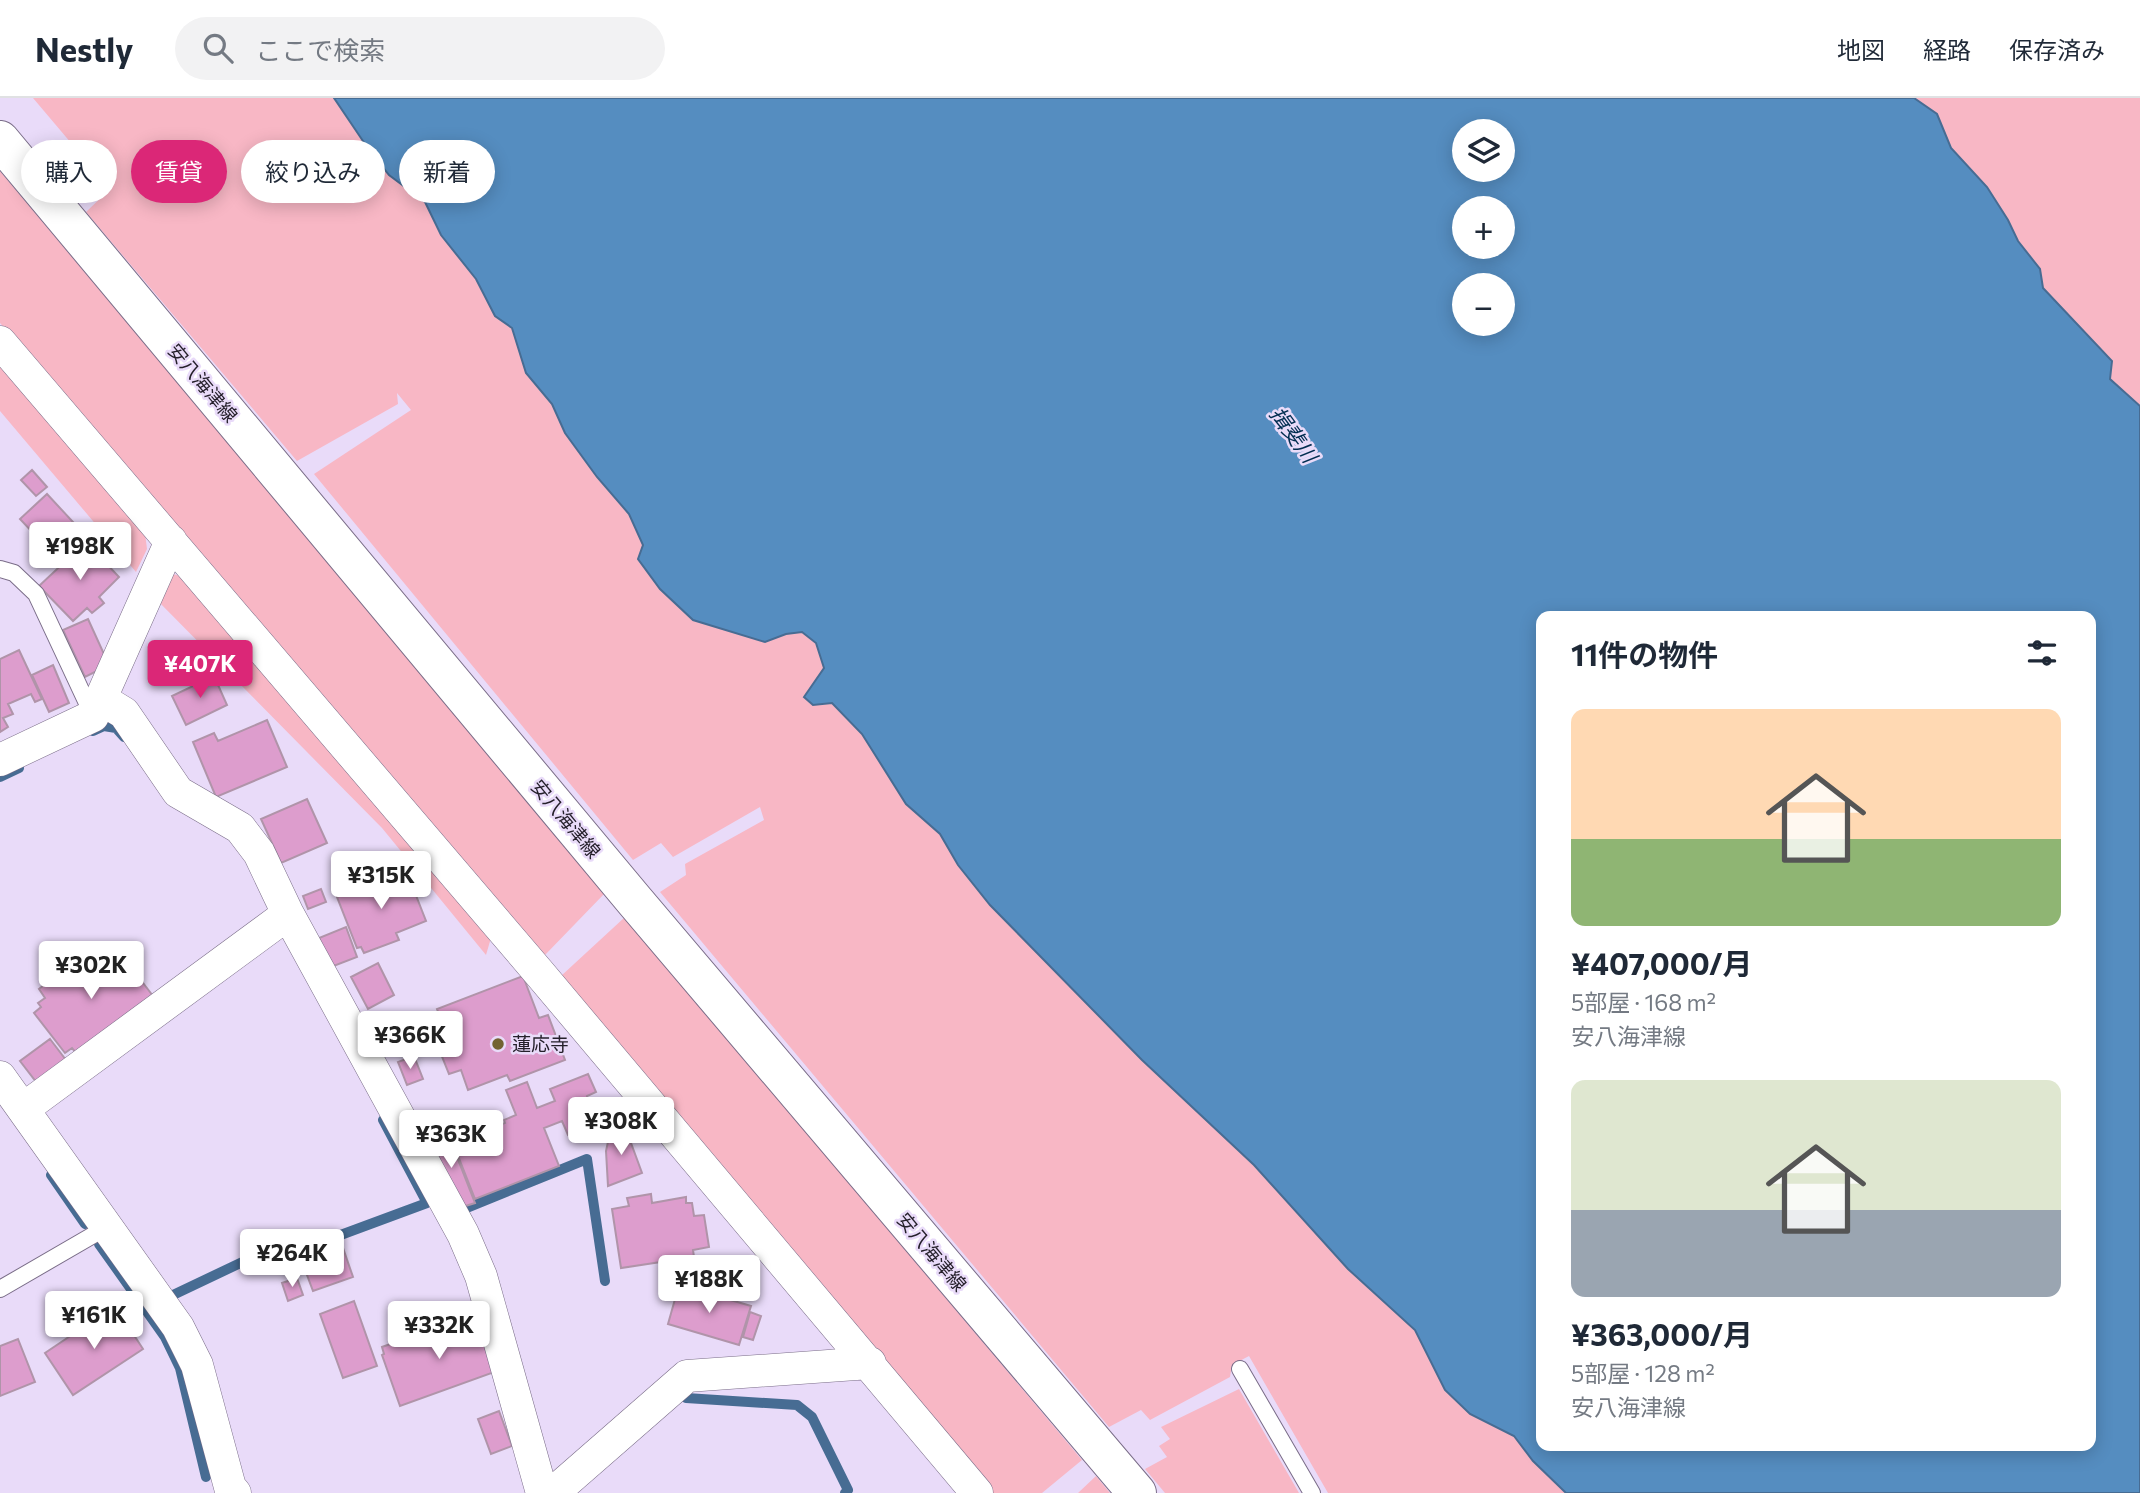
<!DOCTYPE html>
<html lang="ja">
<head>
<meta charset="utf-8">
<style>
	:root { --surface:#fff; --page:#f2f2f3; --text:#1f2937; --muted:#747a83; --line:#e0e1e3; --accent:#db2777 }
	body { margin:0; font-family:Commissioner,"Noto Sans JP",sans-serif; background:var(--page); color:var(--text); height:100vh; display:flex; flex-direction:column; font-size:26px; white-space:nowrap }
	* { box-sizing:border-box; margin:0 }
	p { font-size:23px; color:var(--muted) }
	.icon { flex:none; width:38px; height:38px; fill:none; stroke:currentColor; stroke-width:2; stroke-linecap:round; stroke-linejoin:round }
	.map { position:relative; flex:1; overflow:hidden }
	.sheet { position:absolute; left:1536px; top:513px; width:560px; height:840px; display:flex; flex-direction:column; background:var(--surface); border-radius:14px; box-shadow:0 4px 18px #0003 }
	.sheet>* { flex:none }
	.hud { position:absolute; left:21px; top:42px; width:665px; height:63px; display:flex; gap:14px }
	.controls { position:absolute; left:1452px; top:21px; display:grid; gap:14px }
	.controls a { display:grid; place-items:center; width:63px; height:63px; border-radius:50%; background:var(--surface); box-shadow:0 4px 18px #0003; font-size:35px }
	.price { position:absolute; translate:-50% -60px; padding:0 16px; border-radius:7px; background:#fff; color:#222; font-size:23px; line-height:46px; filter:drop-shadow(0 2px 4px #0008) }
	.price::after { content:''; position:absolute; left:50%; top:42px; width:21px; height:16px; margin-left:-10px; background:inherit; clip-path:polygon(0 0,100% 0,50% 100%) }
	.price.selected { background:var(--accent); color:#fff }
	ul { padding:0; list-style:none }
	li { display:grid; align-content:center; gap:14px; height:371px; padding:0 35px }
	li span { display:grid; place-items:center; height:217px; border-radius:14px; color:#555 }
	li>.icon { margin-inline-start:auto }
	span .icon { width:126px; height:126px; fill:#fffc; stroke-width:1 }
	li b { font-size:30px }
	h2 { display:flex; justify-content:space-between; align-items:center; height:84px; padding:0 35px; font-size:30px }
	.chip { padding:0 24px; border-radius:32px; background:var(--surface); box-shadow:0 4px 18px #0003; font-size:24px; line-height:63px }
	.chip.selected { background:var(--accent); color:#fff }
	header { display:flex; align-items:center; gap:42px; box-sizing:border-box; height:98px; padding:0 35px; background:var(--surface); border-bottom:2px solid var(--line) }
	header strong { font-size:33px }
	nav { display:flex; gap:38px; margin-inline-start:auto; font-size:24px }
	.search { width:490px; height:63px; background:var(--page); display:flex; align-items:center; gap:18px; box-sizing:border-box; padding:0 24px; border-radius:38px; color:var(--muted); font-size:26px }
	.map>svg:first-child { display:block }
	.green { fill:#f8b7c5 }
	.water { fill:#558dc0; stroke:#476c93; stroke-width:2; fill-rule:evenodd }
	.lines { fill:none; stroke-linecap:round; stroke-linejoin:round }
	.stream { stroke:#476c93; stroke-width:10 }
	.building { fill:#dd9dcd; stroke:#b094a9; stroke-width:2 }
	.lane-casing { stroke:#7a6d88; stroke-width:18 }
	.street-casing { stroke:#7a6d88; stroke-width:33 }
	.secondary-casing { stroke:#7a6d88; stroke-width:40 }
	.lane { stroke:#fff; stroke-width:16 }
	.street { stroke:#fff; stroke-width:32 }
	.secondary { stroke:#fff; stroke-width:38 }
	.poi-dot { fill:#726331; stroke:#e9dbf9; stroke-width:2.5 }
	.labels { text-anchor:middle; stroke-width:5; stroke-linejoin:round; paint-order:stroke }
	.street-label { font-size:19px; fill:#25202b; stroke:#e9dbf9 }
	.poi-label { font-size:19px; fill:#25202b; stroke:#e9dbf9; text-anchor:start }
	.water-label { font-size:21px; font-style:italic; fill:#012d50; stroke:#e9dbf9 }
</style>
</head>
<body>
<header>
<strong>Nestly</strong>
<div class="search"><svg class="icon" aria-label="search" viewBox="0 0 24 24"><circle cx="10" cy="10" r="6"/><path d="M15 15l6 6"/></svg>ここで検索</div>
<nav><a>地図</a><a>経路</a><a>保存済み</a></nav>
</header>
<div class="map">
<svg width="2140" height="1395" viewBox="0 0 2140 1395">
	<rect width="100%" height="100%" fill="#e9dbf9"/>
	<path class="green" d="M33,0H334L367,49L389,77L425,104L441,137L476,181L495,218L512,230L526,275L552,306L565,336L597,379L629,416L643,447L693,521L764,544L786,536L802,534L816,545L824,570L804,599L813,607L832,605L862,636L906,706L940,736L958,767L990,807L1142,962L1254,1067L1348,1171L1415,1232L1445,1292L1470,1316L1514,1338L1533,1363L1566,1395H1328L1249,1258L1232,1267L1230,1279L1150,1322L1141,1312L1109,1329L660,794L686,777L685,766L764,722L760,709L673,759L661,745L633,762L314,376L411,312L397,295L398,306L297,363L86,114L110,91Z
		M1914,0H2140V308L2110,281L2112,263L2042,190L2040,170L2018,143L2008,122L1987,89L1951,50L1937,16Z
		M0,73L605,795L545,857L0,225Z
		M0,264L145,435L147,451L136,474L0,313Z
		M170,475L180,478L493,833L486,857L382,730L154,499Z
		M625,819L1082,1362L1042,1395H991L561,878Z
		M1239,1291L1299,1395H1165L1145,1371L1167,1359L1159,1348L1170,1341L1161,1329Z
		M1096,1378L1110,1395H1078Z"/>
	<path class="water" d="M334,0H1914L1937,16L1951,50L1987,89L2008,122L2018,143L2040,171L2043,190L2112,263L2110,281L2140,308V1395H1566L1533,1363L1514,1338L1470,1316L1445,1292L1415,1232L1348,1171L1254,1067L1142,962L990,807L958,767L940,736L906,706L862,636L832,605L813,607L804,599L824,570L816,545L802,534L786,536L765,544L693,522L660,491L638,461L643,447L629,416L597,379L565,335L552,306L526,275L512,230L495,218L476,181L441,137L425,104L389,77L367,49ZM1465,33H1503V72H1465ZM1465,110H1503V149H1465ZM1465,187H1503V226H1465ZM1542,518H2091V1348H1542Z"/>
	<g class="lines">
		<path class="stream" d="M93,633L104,628L116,630L124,639
			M0,679L19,670
			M51,1077L85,1126
			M459,1113L587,1061L605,1183
			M99,1146L165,1239L180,1270L206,1379
			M173,1197L253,1159L265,1165L427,1105L383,1022
			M686,1300L797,1307L812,1319L848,1392L845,1395"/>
	</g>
	<path class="building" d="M32,372L47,389L36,398L21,382Z
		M47,396L85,437L59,462L53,455L49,459L33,442L37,439L20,421Z
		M86,444L119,479L99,499L104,505L92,515L87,510L73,523L39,488Z
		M88,521L109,567L85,579L63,532Z
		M19,552L42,601L35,604L31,596L8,606L13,616L3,620L8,629L0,634V561Z
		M53,567L69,605L49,614L32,577Z
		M214,578L227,607L186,627L172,598Z
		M267,622L287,669L216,699L193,644L214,635L218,643Z
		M307,701L327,745L281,765L261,721Z
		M406,772L426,823L396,835L399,842L364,855L361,849L357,850L337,799Z
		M321,791L326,804L308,811L303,798Z
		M346,829L357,859L331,869L319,840Z
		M114,847L153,898L77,956L72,950L65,955L34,915L41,909L38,905L45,900L39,891L61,874L67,883Z
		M378,865L394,897L368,911L351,879Z
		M523,878L539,920L548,917L565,962L510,983L507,977L468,992L461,972L449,976L431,931L443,926L437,911Z
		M50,941L66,962L37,985L20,963Z
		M414,958L423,981L407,987L398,964Z
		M588,976L596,994L587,998L598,1026L568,1037L562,1023L544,1030L559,1068L475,1101L453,1045L505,1025L504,1022L516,1017L506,992L527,984L537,1010L555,1003L550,991Z
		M624,1026L642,1075L608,1088L606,1053L611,1030Z
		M448,1036L475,1105L459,1110L426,1045Z
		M651,1096L652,1105L686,1099V1105H692L694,1118L704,1117L709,1149L693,1152L694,1159L621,1170L612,1111L629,1108L627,1100Z
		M342,1147L353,1179L313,1193L301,1161Z
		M297,1180L303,1197L288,1203L282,1185Z
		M679,1187L751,1208L739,1247L668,1226Z
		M354,1203L377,1268L343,1280L320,1216Z
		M115,1208L143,1251L73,1297L45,1255Z
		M750,1214L761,1218L753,1242L743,1239Z
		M482,1221L500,1272L400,1308L382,1257L384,1256L382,1249L425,1234L427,1240Z
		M18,1241L35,1284L0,1298V1248Z
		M499,1313L512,1348L491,1356L478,1321Z"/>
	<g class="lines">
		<defs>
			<path id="lane" d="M0,471L14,475L36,496L93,618
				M0,1191L107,1129
				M1240,1271L1312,1395"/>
			<path id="street" d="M0,244L541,877L977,1395
				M101,601L124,615L178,694L240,730L259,755L288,816
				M0,662L93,618L171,443
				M0,979L178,1229L197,1267L230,1389L235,1395
				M23,1011L288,816L463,1136L481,1178L542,1395
				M553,1395L687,1278L870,1265"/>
			<path id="secondary" d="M0,42L634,802L1137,1395"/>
		</defs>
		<use href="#lane" class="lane-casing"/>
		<use href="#street" class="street-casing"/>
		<use href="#secondary" class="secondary-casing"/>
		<use href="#lane" class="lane"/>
		<use href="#street" class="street"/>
		<use href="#secondary" class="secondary"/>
	</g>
	<circle class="poi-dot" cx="498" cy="946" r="7"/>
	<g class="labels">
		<g class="street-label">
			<text transform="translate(203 285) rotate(50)" y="7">安八海津線</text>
			<text transform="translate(566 721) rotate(50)" y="7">安八海津線</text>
			<text transform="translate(932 1154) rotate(50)" y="7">安八海津線</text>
		</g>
		<g class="poi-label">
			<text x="512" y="953">蓮応寺</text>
		</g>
		<g class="water-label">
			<text transform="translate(1293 337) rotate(54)" y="7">揖斐川</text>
		</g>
	</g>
</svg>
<div class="controls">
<a><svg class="icon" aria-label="layers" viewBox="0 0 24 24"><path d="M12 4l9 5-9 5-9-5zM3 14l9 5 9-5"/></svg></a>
<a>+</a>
<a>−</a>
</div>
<b class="price" style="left:80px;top:484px">¥198K</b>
<b class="price selected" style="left:200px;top:602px">¥407K</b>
<b class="price" style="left:381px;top:813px">¥315K</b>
<b class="price" style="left:91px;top:903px">¥302K</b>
<b class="price" style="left:410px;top:973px">¥366K</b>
<b class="price" style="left:621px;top:1059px">¥308K</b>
<b class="price" style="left:451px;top:1072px">¥363K</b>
<b class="price" style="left:292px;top:1191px">¥264K</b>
<b class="price" style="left:709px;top:1217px">¥188K</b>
<b class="price" style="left:94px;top:1253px">¥161K</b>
<b class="price" style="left:439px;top:1263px">¥332K</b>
<div class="hud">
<a class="chip">購入</a>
<a class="chip selected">賃貸</a>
<a class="chip">絞り込み</a>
<a class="chip">新着</a>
</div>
<section class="sheet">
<h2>11件の物件<svg class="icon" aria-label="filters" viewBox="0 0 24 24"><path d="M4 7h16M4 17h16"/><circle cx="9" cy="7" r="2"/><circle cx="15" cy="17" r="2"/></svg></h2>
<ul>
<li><span style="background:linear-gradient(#ffd9b3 60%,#8fb573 0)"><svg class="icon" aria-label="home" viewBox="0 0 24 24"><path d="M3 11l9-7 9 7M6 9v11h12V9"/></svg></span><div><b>¥407,000/月</b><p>5部屋 · 168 m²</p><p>安八海津線</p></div></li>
<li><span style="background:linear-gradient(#dfe7d0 60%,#9aa5b1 0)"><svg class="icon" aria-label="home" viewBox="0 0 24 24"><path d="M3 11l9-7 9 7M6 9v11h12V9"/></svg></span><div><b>¥363,000/月</b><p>5部屋 · 128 m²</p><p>安八海津線</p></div></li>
</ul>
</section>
</div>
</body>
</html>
